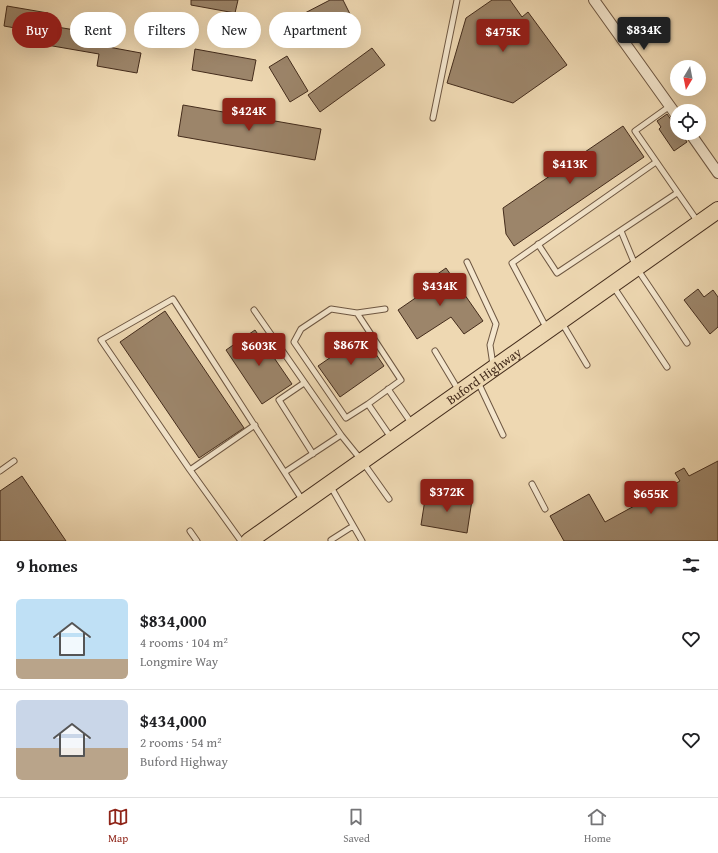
<!DOCTYPE html>
<html lang="en">
<head>
<meta charset="utf-8">
<style>
	:root { --surface:#fff; --page:#f2f2f2; --text:#202124; --muted:#757577; --line:#e0e0e0; --accent:#8f2418 }
	body { margin:0; font-family:"Gentium Book Plus",serif; background:var(--page); color:var(--text); height:100vh; display:flex; flex-direction:column; font-size:15px; white-space:nowrap }
	* { box-sizing:border-box; margin:0 }
	p { font-size:13px; color:var(--muted) }
	.icon { flex:none; width:22px; height:22px; fill:none; stroke:currentColor; stroke-width:2; stroke-linecap:round; stroke-linejoin:round }
	.map { position:relative; height:541px; overflow:hidden }
	.panel { display:flex; flex-direction:column; background:var(--surface); flex:1 }
	.panel>* { flex:none }
	.hud { position:absolute; left:12px; top:12px; width:400px; height:36px; display:flex; gap:8px }
	.needle { width:26px; rotate:190deg }
	.controls { position:absolute; left:670px; top:60px; display:grid; gap:8px }
	.controls a { display:grid; place-items:center; width:36px; height:36px; border-radius:50%; background:var(--surface); box-shadow:0 4px 16px #0002; font-size:20px }
	.price { position:absolute; translate:-50% -34px; padding:0 9px; border-radius:4px; background:var(--accent); color:#fff; font-size:13px; line-height:26px; filter:drop-shadow(0 1px 2px #0008) }
	.price::after { content:''; position:absolute; left:50%; top:24px; width:12px; height:9px; margin-left:-6px; background:inherit; clip-path:polygon(0 0,100% 0,50% 100%) }
	.price.selected { background:#222; color:#fff }
	ul { padding:0; list-style:none }
	li { display:flex; align-items:center; gap:12px; height:100px; padding:0 16px }
	li+li { border-top:1px solid var(--line) }
	li span { display:grid; place-items:center; flex:none; width:112px; height:80px; border-radius:6px; color:#555 }
	li>.icon { margin-inline-start:auto }
	span .icon { width:48px; height:48px; fill:#fffc; stroke-width:1 }
	li b { font-size:17px }
	h2 { display:flex; justify-content:space-between; align-items:center; height:48px; padding:0 16px; font-size:17px }
	.chip { padding:0 14px; border-radius:18px; background:var(--surface); box-shadow:0 4px 16px #0002; font-size:14px; line-height:36px }
	.chip.selected { background:var(--accent); color:#fff }
	.dock { display:flex; justify-content:space-around; align-items:center; height:56px; border-top:1px solid var(--line); background:var(--surface); font-size:11px; color:var(--muted) }
	.dock a { display:grid; justify-items:center; gap:2px }
	.dock .selected { color:var(--accent) }
	.map>svg:first-child { display:block }
	.building { fill:#9c856a; stroke:#442c1c }
	.lines { fill:none; stroke-linecap:round; stroke-linejoin:round }
	.lane-casing { stroke:#6e5742; stroke-width:7 }
	.street-casing { stroke:#6e5742; stroke-width:12 }
	.primary-casing { stroke:#442c1c; stroke-width:18 }
	.lane { stroke:#f4e6cd; stroke-width:5 }
	.street { stroke:#f4e6cd; stroke-width:10 }
	.primary { stroke:#eed8b2; stroke-width:16 }
	.labels { text-anchor:middle; stroke-width:3; stroke-linejoin:round; paint-order:stroke }
	.street-label { font-size:13px; fill:#442c1c; stroke:#f4e6cd }
</style>
</head>
<body>
<div class="map">
<svg width="718" height="541" viewBox="0 0 718 541">
	<rect width="100%" height="100%" fill="#eed8b2"/>
	<filter id="stains"><feTurbulence type="fractalNoise" baseFrequency=".005" numOctaves="4"/><feColorMatrix values="0 0 0 0 .2 0 0 0 0 .09 0 0 0 0 .02 0 0 0 .5 -.17"/></filter>
	<radialGradient id="worn" r=".72"><stop offset=".6" stop-color="#630" stop-opacity="0"/><stop offset="1" stop-color="#630" stop-opacity=".3"/></radialGradient>
	<path class="building" d="M191,0H238L235,13L191,5Z
		M330,0H343L350,14L313,33L303,14Z
		M492,0H510L522,17L528,12L567,65L513,103L447,83L466,18Z
		M7,6L48,13L45,25L105,35L103,46L141,53L137,73L97,66L99,54L41,44L43,33L4,26Z
		M372,48L385,65L320,112L308,95Z
		M195,49L256,60L252,81L192,70Z
		M287,56L308,91L290,102L269,67Z
		M183,105L321,129L315,160L178,136Z
		M667,114L677,128V133H681L687,142L674,151L659,129L661,127L657,121Z
		M623,126L644,157L514,246L506,234L503,208Z
		M446,268L483,321L464,334L451,317L417,339L398,310L430,288L426,282Z
		M698,289L704,297L713,290L718,297V327L710,334L684,300Z
		M165,311L244,428L199,458L120,342Z
		M255,330L292,384L262,404L226,350Z
		M363,335L384,366L340,397L318,366Z
		M718,461V541H564L550,516L589,494L605,522L680,481L675,473L684,468L689,476Z
		M22,476L66,541H0V491Z
		M426,493L472,500L467,533L421,525Z"/>
	<g class="lines">
		<defs>
			<path id="lane" d="M670,106L635,131L698,222
				M433,118L457,0
				M621,231L636,267L687,343
				M538,244L557,273L677,193
				M467,262L496,324L490,345L493,365
				M613,286L667,367
				M254,310L341,435L362,461L389,499
				M357,313L385,309
				M562,323L587,365
				M547,329L512,263L656,162
				M435,351L459,391
				M478,382L503,435
				M304,383L279,400L313,454
				M388,389L412,424
				M368,404L401,380L357,313L331,309L301,329L294,342L346,418L368,404L392,439
				M190,470L101,340L173,299L303,501
				M0,471L14,461
				M285,472L341,435
				M532,484L545,509
				M331,487L362,541
				M190,531L197,541
				M331,540L353,526
				M241,541L190,470L255,425"/>
			<path id="street" d="M594,0L677,116
				M690,133L718,173"/>
			<g id="primary">
				<path id="s1" d="M249,541L718,210"/>
			</g>
		</defs>
		<use href="#lane" class="lane-casing"/>
		<use href="#street" class="street-casing"/>
		<use href="#primary" class="primary-casing"/>
		<use href="#lane" class="lane"/>
		<use href="#street" class="street"/>
		<use href="#primary" class="primary"/>
	</g>
	<g class="labels">
		<g class="street-label">
			<text dy="5" stroke="none"><textPath href="#s1" startOffset="287">Buford Highway</textPath></text>
		</g>
	</g>
	<rect width="100%" height="100%" filter="url(#stains)"/>
	<rect width="100%" height="100%" fill="url(#worn)"/>
</svg>
<div class="controls">
<a><svg class="needle" viewBox="-14 -14 28 28"><path d="M0-13l5 13h-10z" fill="#e53935"/><path d="M0 13l5-13h-10z" fill="#757577"/></svg></a>
<a><svg class="icon" aria-label="locate" viewBox="0 0 24 24"><circle cx="12" cy="12" r="6"/><path d="M12 2v4M12 18v4M2 12h4M18 12h4"/></svg></a>
</div>
<b class="price selected" style="left:644px;top:51px">$834K</b>
<b class="price" style="left:503px;top:53px">$475K</b>
<b class="price" style="left:249px;top:132px">$424K</b>
<b class="price" style="left:570px;top:185px">$413K</b>
<b class="price" style="left:440px;top:307px">$434K</b>
<b class="price" style="left:351px;top:366px">$867K</b>
<b class="price" style="left:259px;top:367px">$603K</b>
<b class="price" style="left:447px;top:513px">$372K</b>
<b class="price" style="left:651px;top:515px">$655K</b>
<div class="hud">
<a class="chip selected">Buy</a>
<a class="chip">Rent</a>
<a class="chip">Filters</a>
<a class="chip">New</a>
<a class="chip">Apartment</a>
</div>
</div>
<section class="panel">
<h2>9 homes<svg class="icon" aria-label="filters" viewBox="0 0 24 24"><path d="M4 7h16M4 17h16"/><circle cx="9" cy="7" r="2"/><circle cx="15" cy="17" r="2"/></svg></h2>
<ul>
<li><span style="background:linear-gradient(#bfe0f5 75%,#b9a48a 0)"><svg class="icon" aria-label="home" viewBox="0 0 24 24"><path d="M3 11l9-7 9 7M6 9v11h12V9"/></svg></span><div><b>$834,000</b><p>4 rooms · 104 m²</p><p>Longmire Way</p></div><svg class="icon" aria-label="heart" viewBox="0 0 24 24"><path d="M12 20l-8-8c-3-5 5-10 8-4 3-6 11-1 8 4z"/></svg></li>
<li><span style="background:linear-gradient(#c9d6e8 60%,#b9a48a 0)"><svg class="icon" aria-label="home" viewBox="0 0 24 24"><path d="M3 11l9-7 9 7M6 9v11h12V9"/></svg></span><div><b>$434,000</b><p>2 rooms · 54 m²</p><p>Buford Highway</p></div><svg class="icon" aria-label="heart" viewBox="0 0 24 24"><path d="M12 20l-8-8c-3-5 5-10 8-4 3-6 11-1 8 4z"/></svg></li>
</ul>
</section>
<nav class="dock">
<a class="selected"><svg class="icon" aria-label="map" viewBox="0 0 24 24"><path d="M3 6l6-2 6 2 6-2v14l-6 2-6-2-6 2zM9 4v14M15 6v14"/></svg>Map</a>
<a><svg class="icon" aria-label="saved" viewBox="0 0 24 24"><path d="M7 4h10v16l-5-4-5 4z"/></svg>Saved</a>
<a><svg class="icon" aria-label="home" viewBox="0 0 24 24"><path d="M3 11l9-7 9 7M6 9v11h12V9"/></svg>Home</a>
</nav>
</body>
</html>
